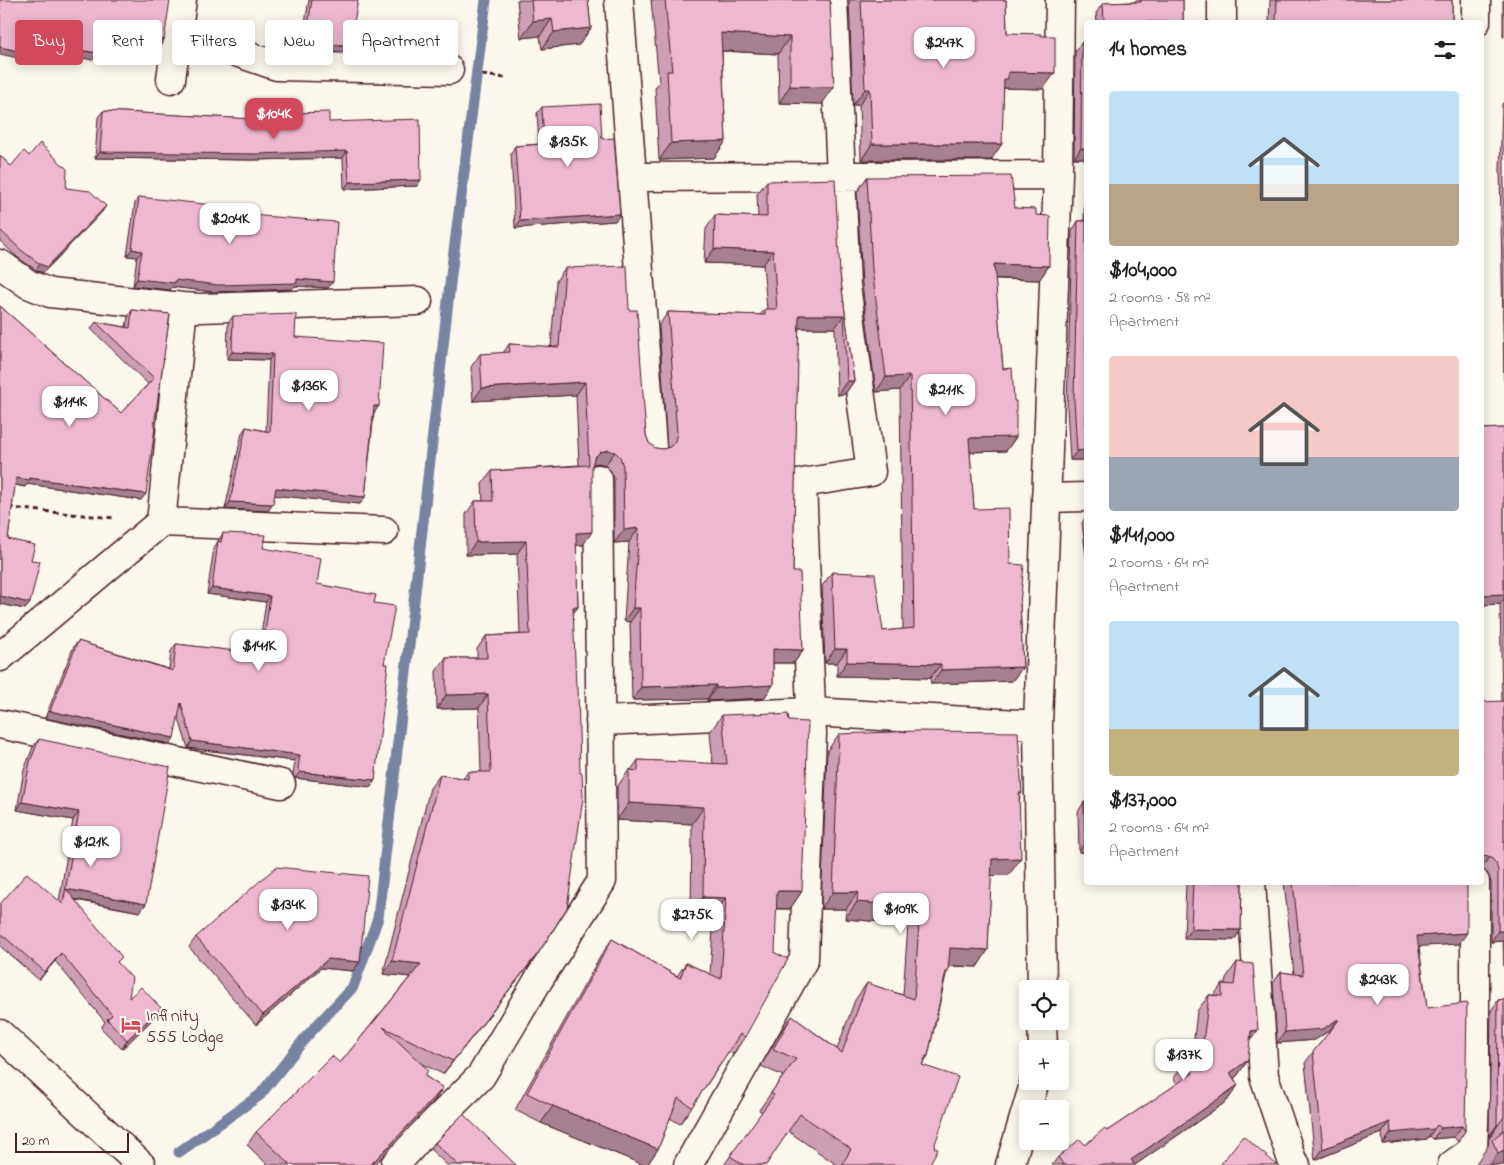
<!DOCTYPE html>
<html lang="en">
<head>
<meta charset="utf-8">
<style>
	:root { --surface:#fff; --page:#f2f2f2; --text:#222; --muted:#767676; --accent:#d1495b }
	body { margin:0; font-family:"Indie Flower",sans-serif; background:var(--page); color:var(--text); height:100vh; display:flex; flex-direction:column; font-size:19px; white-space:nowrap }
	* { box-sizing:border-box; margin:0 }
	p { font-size:16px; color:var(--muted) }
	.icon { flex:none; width:28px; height:28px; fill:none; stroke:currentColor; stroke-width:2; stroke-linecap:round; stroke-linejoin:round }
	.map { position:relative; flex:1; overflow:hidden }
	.panel { position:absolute; left:1084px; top:20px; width:400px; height:865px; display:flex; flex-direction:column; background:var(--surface); border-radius:5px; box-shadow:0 2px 12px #0003 }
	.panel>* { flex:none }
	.top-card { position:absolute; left:15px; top:20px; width:475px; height:45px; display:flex; gap:10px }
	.buttons { position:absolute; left:1019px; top:980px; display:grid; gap:10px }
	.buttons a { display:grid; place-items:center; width:50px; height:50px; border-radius:5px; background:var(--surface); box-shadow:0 2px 12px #0003; font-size:25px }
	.scale { position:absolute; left:15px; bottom:12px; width:114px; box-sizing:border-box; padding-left:5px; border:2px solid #4a1f2b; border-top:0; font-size:14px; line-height:18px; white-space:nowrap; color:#4a1f2b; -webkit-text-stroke:4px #fbf7ec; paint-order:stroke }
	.price { position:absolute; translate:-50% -42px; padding:0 11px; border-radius:10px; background:#fff; color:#222; font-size:16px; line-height:32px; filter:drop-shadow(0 1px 2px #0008) }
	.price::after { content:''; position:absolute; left:50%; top:30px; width:15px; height:11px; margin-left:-8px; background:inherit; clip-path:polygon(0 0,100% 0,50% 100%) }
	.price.current { background:var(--accent); color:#fff }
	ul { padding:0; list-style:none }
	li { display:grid; align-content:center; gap:10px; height:265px; padding:0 25px }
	li span { display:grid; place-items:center; height:155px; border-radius:5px; color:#555 }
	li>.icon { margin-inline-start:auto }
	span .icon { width:90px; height:90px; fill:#fffc; stroke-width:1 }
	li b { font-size:21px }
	h2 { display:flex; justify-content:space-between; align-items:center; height:60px; padding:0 25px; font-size:21px }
	.chip { padding:0 18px; border-radius:5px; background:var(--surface); box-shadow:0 2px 12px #0003; font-size:18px; line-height:45px }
	.chip.current { background:var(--accent); color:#fff }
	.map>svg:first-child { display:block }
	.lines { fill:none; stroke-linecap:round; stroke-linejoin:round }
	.stream { stroke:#7883a2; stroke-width:11 }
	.minor-casing { stroke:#4a1f2b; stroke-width:31 }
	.major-casing { stroke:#4a1f2b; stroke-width:31 }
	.path { stroke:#4a1f2b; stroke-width:3; stroke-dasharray:5 4; stroke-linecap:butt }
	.minor { stroke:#fbf7ec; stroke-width:28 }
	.major { stroke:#fbf7ec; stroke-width:28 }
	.wall { fill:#cd9eb4; stroke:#4a1f2b }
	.shaded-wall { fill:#a78192; stroke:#4a1f2b }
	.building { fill:#eeb8d1; stroke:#4a1f2b }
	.labels { text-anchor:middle; stroke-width:4.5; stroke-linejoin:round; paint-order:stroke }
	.poi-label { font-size:18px; fill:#4a1f2b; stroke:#fbf7ec; text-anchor:start }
</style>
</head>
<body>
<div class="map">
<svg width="1504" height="1165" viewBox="0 0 1504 1165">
	<rect width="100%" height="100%" fill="#fbf7ec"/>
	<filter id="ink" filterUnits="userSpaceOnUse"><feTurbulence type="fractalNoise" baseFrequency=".02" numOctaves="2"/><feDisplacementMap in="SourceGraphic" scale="10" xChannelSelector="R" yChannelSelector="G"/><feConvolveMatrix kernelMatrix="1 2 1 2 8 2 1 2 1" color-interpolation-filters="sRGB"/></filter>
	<g filter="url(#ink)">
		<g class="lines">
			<path class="stream" d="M179,1152L260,1095L306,1037L353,987L378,918L451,275L486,0"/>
			<defs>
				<path id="minor" d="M619,0L652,447
					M1222,0V22
					M1476,22V0
					M178,32L277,66L449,70
					M171,79L182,0
					M632,177L1058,175
					M0,264L28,284L50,293L183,307L200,308L418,301
					M1046,498L1086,497
					M161,522L384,531
					M0,657L161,522L183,307
					M600,721L812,712L1038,725
					M0,724L281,784
					M1251,882L1264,1076L1293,1163L1296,1165
					M1042,989L1038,725L1058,175L1060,0
					M1042,1021L1043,1049
					M395,1165L423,1134L481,1076L539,979L602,881L598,479
					M688,1165L804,959L812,734L802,483L871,472L846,285L833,0
					M1010,1165L1035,1081
					M1452,1165L1473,1150L1475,1096V882"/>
				<path id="major" d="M0,1034L141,1165"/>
			</defs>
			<use href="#minor" class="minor-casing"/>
			<use href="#major" class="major-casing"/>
			<path class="path" d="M482,75L506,78
				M0,507L114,518"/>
			<use href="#minor" class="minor"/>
			<use href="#major" class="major"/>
		</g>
		<path class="wall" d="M309,0H358L345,52L300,51Z
			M517,0H588L591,28L579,45L542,49L540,36L521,38Z
			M651,0H830L822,104L779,103L778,54L722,51L726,141L714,158L659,160L655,88L659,82Z
			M849,0H1006L1007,33L1043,89L1004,88L991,160H861L859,105H853Z
			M1136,0H1183V22H1097L1096,13L1103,3L1134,2Z
			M1270,0H1452V22H1269Z
			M1503,0H1504V37H1503Z
			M1082,42H1086V460H1070L1067,408L1072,231L1078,221H1084L1085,158H1074L1075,52Z
			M1504,102V381L1500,169L1502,104Z
			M542,107L602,139L620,214L615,221L515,228L511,153L515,146L539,144L537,113Z
			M103,111L286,121V119L291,113L329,122L417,186L344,189L343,158L252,160L95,158L98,117Z
			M0,156L11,166L66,188L106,206L101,213L43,273L36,270L17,257L0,241Z
			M867,177L1015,208L1036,215L1049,266L1039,280L995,279L1003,369L1016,437L1006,451L970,452L974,509L1010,564L1020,604L1023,667L1012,681L931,684L930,678L837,676V663H825L822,586L832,572L883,631L903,629L900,390L876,392L862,284L857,192Z
			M767,181L840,274L854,381L845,394L837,395L835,328H798L793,572L803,650L794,663H773V685L764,698L707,701V699L632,700L630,622L624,621L629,542L614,543V479L611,471L605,465L598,463L592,465L583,545H576L578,607L573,613L529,965L443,1074L422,1064L425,1076L443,1088L434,1101L374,1165H268L247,1145L256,1132L340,1063L410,977L383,974L430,788L440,775L463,778L468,772H481L479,708L437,709L436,671L446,658H477V649L486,636L520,634L517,554L466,555V514L475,501H483L482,484L492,471L579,465L576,395L473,401L471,367L480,354L503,353L509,344L551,347L556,281L565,268L629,310L646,435L649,443L655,448L663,449L667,448L659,325L668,312L760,315L765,309H767L763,265L704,263L706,229L715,215L758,217L757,194Z
			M139,197L250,215L328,288L295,286L292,289L213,292L172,287L170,290L133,286L137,257L127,256L135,203Z
			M0,306L121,413L148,384L91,329L96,322L126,327L128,317L132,310L170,314L141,500L27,484L25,487L15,485L8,539L31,560L30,603L25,609L0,604Z
			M233,316L295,337L374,413L365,497L360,504L274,495L268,511L225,509L242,433L246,427L266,431L269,360L227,359L228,323Z
			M1504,428V967L1503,941L1491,942V882L1488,874L1482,868L1502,701L1500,604L1481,605V429Z
			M1086,516V557L1082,523Z
			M223,533L263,548L317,584L374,603L384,664L375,780L371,787L295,778L293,775L295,761L188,748L178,716L170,744L45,718L73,648L78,641L169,669L171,651L176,644L258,654L266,602L207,594L214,548Z
			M722,715L802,891L790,909H776L745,1037L733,1054L729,1052L680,1124L670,1118L658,1149L647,1165H644L541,1123L515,1110L600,957L612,939L677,976L686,963L710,974L714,915L691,914L692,824L617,820V787L629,770H631L638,760L713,764L710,732Z
			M839,734L1022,793L1020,796L1009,875H991L988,950L977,967L949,966L948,971L946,975L928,1056L922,1065L934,1147L929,1165H837L788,1131L766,1165H724L762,1112L759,1110L783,1076L761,1066L780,1033L792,1016L837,1049L855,1000L867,983L903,995L908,924L845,919L846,909H821L827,751Z
			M39,739L140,912L75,900L118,963L129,998L161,1008L156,1016L122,1049L101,1028L105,1022L55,961L39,980L0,946V904L59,901L73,820L17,810L24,770L33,747Z
			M1084,802L1086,852H1079L1078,812Z
			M1186,882H1242L1241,930L1234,940L1184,939Z
			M1284,882H1467L1459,944L1419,946L1427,1008L1465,1131L1458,1142L1454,1137L1433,1139L1430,1136L1427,1139L1383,1144L1382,1133L1315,1160L1305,1063L1313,1052L1331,1030H1330L1315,1040L1277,1043L1273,983L1281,972L1294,974Z
			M196,937L353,971L321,968L256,1025L189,947Z
			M1237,962L1258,1030L1249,1042L1248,1060L1237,1076L1234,1078L1238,1085L1227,1101L1135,1165H1052L1058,1157L1085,1145L1107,1131L1177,1084L1174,1078L1185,1062L1192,1057L1197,1011L1209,995H1214L1222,984H1225L1226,978Z
			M1504,999V1165H1475L1488,1146L1489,1138L1491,1136H1489L1491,1011L1498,1000Z
			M435,1143L516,1165H447L430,1149Z"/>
		<path class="shaded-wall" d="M552,19L540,36L521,38L533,21Z
			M103,28L164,40L160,46L98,34Z
			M591,28L579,45L542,49L554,32Z
			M721,33L790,37L778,54L709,50Z
			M43,44L97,53L93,60L39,51Z
			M305,44L350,45L345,52L300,51Z
			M0,47L41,56L36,62L0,54Z
			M1008,72L1055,73L1043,89L1002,88L997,95Z
			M790,86L834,87L822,104L779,103Z
			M865,89H870L859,105H853Z
			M726,141L714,158L659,160L671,143Z
			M872,144H1002L991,160H861Z
			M1081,148L1086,149V157L1085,158H1074Z
			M347,151L343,158L252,160L95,158L100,152Z
			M421,180L417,186L344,189L349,182Z
			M106,206L101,213L43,273L36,270L40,264Z
			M620,214L615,221L515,228L520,221Z
			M132,249L142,251L137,257L127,256Z
			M714,249L773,251L763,265L704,263Z
			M994,264L1049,266L1039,280L984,278Z
			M137,279L175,280L297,279L333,282L328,288L295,286L292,289L213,292L172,287L170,290L133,286Z
			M799,315H844L835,328H789Z
			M232,352L273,354L269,360L227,359Z
			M910,376L900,390L876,392L886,377Z
			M847,381H854L845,394L837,395Z
			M585,382L576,395L473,401L482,388Z
			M374,406H379L374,413H369Z
			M1016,437L1006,451L959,452L969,438Z
			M608,450L615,452L605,465L598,463L590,465L594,458L600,452Z
			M1086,450V460H1070L1077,451Z
			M16,478H30L146,494L141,500L27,484L25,487L11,484Z
			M276,488L365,497L360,504L271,495Z
			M230,502L273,504L268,511L225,509Z
			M639,528L629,542L614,543L624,530Z
			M592,532L583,545L566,546L576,533Z
			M526,541L517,554L466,555L476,542Z
			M212,588L270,596L266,602L207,594Z
			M1504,594V599L1500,604L1481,605V595Z
			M0,596L30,603L25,609L0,604Z
			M573,607H578L568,620Z
			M633,608H640L630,622L624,621Z
			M773,649L803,650L794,663H764Z
			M835,649H847L837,663H825Z
			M847,662L941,664L930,678L837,676Z
			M1023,667L1012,681L931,684L941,670Z
			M716,685L707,699L632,700L641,687Z
			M773,685L764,698L707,701L716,688Z
			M488,694L479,708L437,709L446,695Z
			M50,711L174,738L170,744L45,718Z
			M192,741L300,755L295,761L188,748Z
			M300,772L375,780L371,787L295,778Z
			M22,802L79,812L73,820L17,810Z
			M629,803L704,807L692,824L617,820Z
			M1085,842H1086V852H1079Z
			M1482,855L1490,857L1482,868H1481V856Z
			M1021,858L1009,875L980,876L992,859Z
			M66,889L146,904L140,912L64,897Z
			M777,891H802L790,909L765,908Z
			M833,892H858L846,909H821Z
			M703,897L726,898L714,915L691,914Z
			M857,902L920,907L908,924L845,919Z
			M1191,929L1241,930L1234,940L1184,939Z
			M1498,931H1504V940L1503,941L1491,942Z
			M1467,933L1459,944L1410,947L1417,936Z
			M950,948L988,950L977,967L938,965Z
			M539,952L529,965L443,1074L453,1061Z
			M61,953L55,961L39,980L45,972Z
			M328,959L360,962L353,971L321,968L256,1025L263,1015Z
			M392,961L421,964L412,977L383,974Z
			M161,1008L156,1016L122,1049L127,1040Z
			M1338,1019L1330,1030L1315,1040L1277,1043L1285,1032Z
			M1258,1030L1246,1046L1251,1031Z
			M1248,1060L1237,1076L1218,1089L1230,1073Z
			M1238,1085L1227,1101L1135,1165L1131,1160Z
			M443,1088L434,1101L382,1157L374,1165H370Z
			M553,1106L658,1149L647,1165H644L541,1123Z
			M1390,1122L1382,1133L1315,1160L1323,1149Z
			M1437,1125L1427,1139L1383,1144L1391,1133Z
			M1497,1125H1498L1491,1136H1489Z
			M1462,1126L1454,1137L1433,1139L1441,1128Z
			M1504,1150V1165H1490L1498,1153Z"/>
		<path class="building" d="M0,0H170L164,40L103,28L97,53L43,44L41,56L0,47Z
			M312,0H358L350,45L305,44Z
			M531,0H588L591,28L554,32L552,19L533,21Z
			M665,0H830L834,87L790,86V37L721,33L726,141L671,143L667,71H672Z
			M861,0H1006L1007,33L1041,34V36H1055V73L1008,72V79H1004L1002,144H872L870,89H865Z
			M1141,0H1183V22H1104L1103,3L1141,2Z
			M1277,0H1452V22H1276Z
			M1082,42H1086V149L1081,148Z
			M600,104L602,139L614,138L620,214L520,221L515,146L544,144L542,107Z
			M103,111L290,121L291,113L329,112V122L420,119L421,180L349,182L347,151L257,154L100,152Z
			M40,143L67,169L66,188L90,191L106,206L47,267L40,264L21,250L0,230V156L11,166L24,151L29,156Z
			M1011,176L1015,208L1036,209V215L1050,216L1049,266L994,264L1003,369L1012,368L1014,401H1016V437L969,438L974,509L1009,508L1010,564L1024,565L1020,604L1023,667L941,670V664L847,662V649H835L832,572L875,574L883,631L914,628L910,376L886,377L872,269L867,177Z
			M835,179L840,274L854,381H847L844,315H799L793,572H800L803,650L773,649V685L716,688V685L641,687L640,608H633L639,528L624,530L623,466L620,457L615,452L608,450L600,452L594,458L592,466V532L576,533L578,607H573L576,687H578L580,773H582L583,798L567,908L539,952L453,1061L383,1027L428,1070L425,1076L443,1088L391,1144L370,1165H291L256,1132L332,1056L340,1063L421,964L392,961L440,775L468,779V772H491L488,694L446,695V658H487L486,636L530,634L526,541L476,542L475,501H493L492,471L589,465L585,382L482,388L480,354L510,352L509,344L559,347L565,268L627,266L629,310H637L646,435L649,443L655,448L663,449L670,447L675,441L677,433L668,312L765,315V309H777L773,251L714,249L715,215L767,217V181Z
			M139,197L250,209V215L337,222L333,282L297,279V283L218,285L175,280V283L137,279L142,251L132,249Z
			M1078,221H1086V450L1077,451L1074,399Z
			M0,306L121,413L154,378L96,322L130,328L132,310L170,314L154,426L155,427L146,494L30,478V480L16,478L8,539L35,545L31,560L40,561L30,603L0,596Z
			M296,314L295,337L383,343L379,406H374L365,497L276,488L273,504L230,502L246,427L270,432L273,354L232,352L233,316Z
			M1504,428V594L1481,595V429Z
			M223,533L266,535L263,548L321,558L317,584L376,595L374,603L395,606L384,664H388L375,780L300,772L298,768L300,755L192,741L181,703L174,738L50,711L78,641L173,671L176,644L262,654L270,596L212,588L218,541L221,542Z
			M1504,701V931H1498V871L1496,863L1490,857L1481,856V702Z
			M776,713V715L788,714L789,721L808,722L802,891H777L775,953L788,959L745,1037L740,1034L692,1107L678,1098L658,1149L553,1106L527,1093L612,939L680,978L686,963L721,979L726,898L703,897L704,807L629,803V770L638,771V760L727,764L722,715Z
			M917,731L1018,732L1022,793H1019L1021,858L992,859L988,950L950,948L948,971H946L928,1056H926L922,1065L958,1077L934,1147L938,1149L929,1165H842L851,1149L800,1114L766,1165H744L730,1156L774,1095L771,1093L796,1059L773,1049L792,1016L842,1053L867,983L914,999L920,907L857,902L858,892H833L839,734Z
			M39,739L170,767L146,904L66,889L122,957L117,962L132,978L129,998L141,987L161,1008L127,1040L107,1019L112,1015L61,953L45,972L0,933V904L27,873L63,904L79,812L22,802L30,762Z
			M1084,802H1086V842H1085Z
			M276,867L368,876L360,962L328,959L263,1015L196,937Z
			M1193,882H1242L1241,930L1191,929Z
			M1293,882H1467V933L1417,936L1427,1008L1467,1003L1465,1131L1462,1126L1441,1128L1437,1125L1434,1129L1391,1133L1390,1122L1323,1149L1313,1052L1339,1020L1338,1019L1323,1029L1285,1032L1281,972L1303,975Z
			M1237,962L1253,964L1258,1030L1251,1031L1248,1060L1230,1073L1238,1085L1131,1160L1135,1165H1062L1063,1164L1058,1157L1080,1139L1085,1145L1105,1128L1107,1131L1193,1073L1185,1062L1202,1050L1209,995L1222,996V984L1234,985Z
			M1504,999V1117L1498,1125H1497L1498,1000Z
			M463,1114L516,1165H458L435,1143Z
			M1504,1130V1150L1498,1153L1492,1140Z
			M1243,1136L1277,1165H1220Z"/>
	</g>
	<defs>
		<symbol id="hotel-bare" viewBox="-9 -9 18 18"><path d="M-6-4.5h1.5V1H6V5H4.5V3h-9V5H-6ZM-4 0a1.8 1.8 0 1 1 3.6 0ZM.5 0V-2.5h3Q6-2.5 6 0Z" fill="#d1495b" stroke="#fbf7ec" stroke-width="2.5" paint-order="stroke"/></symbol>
	</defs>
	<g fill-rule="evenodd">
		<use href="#hotel-bare" x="117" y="1011" width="28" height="28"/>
	</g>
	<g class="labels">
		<g class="poi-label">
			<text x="146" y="1021">Infinity<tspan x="146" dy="21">555 Lodge</tspan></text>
		</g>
	</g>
</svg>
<div class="buttons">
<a><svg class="icon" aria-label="locate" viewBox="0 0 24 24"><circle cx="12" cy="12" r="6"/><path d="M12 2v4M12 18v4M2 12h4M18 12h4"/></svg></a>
<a>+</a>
<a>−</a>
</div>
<div class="scale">20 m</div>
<b class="price" style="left:944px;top:69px">$247K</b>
<b class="price current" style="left:274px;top:140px">$104K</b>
<b class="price" style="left:568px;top:168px">$135K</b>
<b class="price" style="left:230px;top:245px">$204K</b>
<b class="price" style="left:309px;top:412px">$136K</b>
<b class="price" style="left:946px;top:416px">$211K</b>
<b class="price" style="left:70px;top:428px">$114K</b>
<b class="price" style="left:259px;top:672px">$141K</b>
<b class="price" style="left:91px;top:868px">$121K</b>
<b class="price" style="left:288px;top:931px">$134K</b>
<b class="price" style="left:901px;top:935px">$109K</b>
<b class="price" style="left:692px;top:941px">$275K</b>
<b class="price" style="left:1378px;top:1006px">$243K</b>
<b class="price" style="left:1184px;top:1081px">$137K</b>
<div class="top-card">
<a class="chip current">Buy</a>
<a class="chip">Rent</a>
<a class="chip">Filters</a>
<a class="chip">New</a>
<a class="chip">Apartment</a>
</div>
<section class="panel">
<h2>14 homes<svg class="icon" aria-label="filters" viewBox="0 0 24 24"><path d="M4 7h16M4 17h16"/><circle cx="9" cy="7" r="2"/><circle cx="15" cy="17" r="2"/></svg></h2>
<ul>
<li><span style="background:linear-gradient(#bfe0f5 60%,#b9a48a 0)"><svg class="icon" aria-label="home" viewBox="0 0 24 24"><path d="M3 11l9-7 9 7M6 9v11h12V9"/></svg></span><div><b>$104,000</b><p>2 rooms · 58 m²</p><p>Apartment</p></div></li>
<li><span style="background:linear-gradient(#f6c9c9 65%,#9aa5b1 0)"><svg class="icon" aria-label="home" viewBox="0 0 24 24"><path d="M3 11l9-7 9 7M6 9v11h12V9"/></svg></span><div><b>$141,000</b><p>2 rooms · 64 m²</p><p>Apartment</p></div></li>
<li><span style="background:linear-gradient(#bfe0f5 70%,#c2b280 0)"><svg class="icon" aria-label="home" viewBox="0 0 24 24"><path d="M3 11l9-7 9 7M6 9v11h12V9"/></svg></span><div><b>$137,000</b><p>2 rooms · 64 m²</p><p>Apartment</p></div></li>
</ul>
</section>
</div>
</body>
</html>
